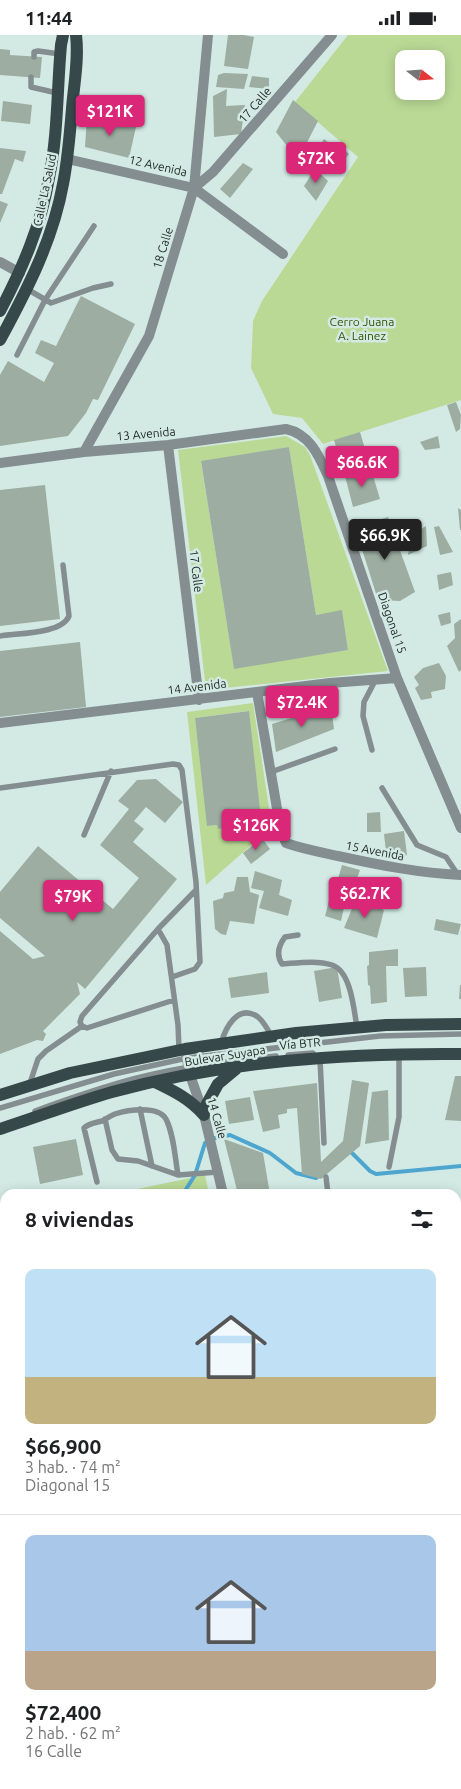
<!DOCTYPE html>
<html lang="es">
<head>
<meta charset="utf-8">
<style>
	:root { --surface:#fff; --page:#f2f2f2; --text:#202124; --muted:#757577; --line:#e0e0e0; --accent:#db2777 }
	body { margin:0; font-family:Ubuntu,sans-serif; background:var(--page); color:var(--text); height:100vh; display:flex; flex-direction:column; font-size:19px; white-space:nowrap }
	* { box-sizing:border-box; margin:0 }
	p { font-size:16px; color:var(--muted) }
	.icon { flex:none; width:28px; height:28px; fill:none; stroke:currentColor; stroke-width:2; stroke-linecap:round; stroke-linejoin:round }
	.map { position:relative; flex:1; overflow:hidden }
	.panel { position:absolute; left:0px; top:1154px; width:461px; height:601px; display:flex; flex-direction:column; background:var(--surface); border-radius:15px 15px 0 0; box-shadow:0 2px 12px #0003 }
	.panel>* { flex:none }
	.needle { width:32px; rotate:107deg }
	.controls { position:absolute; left:395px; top:15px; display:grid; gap:10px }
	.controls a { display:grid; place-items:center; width:50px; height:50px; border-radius:10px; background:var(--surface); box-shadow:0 2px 12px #0003; font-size:25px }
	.price { position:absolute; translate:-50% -42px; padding:0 11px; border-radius:5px; background:var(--accent); color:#fff; font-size:16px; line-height:32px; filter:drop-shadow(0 1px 2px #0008) }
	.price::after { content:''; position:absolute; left:50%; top:30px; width:15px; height:11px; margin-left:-8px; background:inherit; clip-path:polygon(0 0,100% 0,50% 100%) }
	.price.selected { background:#222; color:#fff }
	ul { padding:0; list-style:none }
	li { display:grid; align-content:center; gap:10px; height:265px; padding:0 25px }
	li+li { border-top:1px solid var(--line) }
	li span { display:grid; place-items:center; height:155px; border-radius:10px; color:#555 }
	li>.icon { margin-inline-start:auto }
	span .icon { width:90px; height:90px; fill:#fffc; stroke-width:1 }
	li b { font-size:21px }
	h2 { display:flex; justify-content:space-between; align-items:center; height:60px; padding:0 25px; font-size:21px }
	.status { display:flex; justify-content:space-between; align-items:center; height:35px; padding:0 25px; background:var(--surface); direction:ltr }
	.status svg { height:14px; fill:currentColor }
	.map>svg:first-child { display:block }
	.green { fill:#bad995; fill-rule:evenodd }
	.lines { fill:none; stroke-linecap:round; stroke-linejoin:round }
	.stream { stroke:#4ea5ce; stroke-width:4 }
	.building { fill:#9dada1 }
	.lane { stroke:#848d8f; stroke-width:5.5 }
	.street { stroke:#848d8f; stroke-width:10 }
	.secondary { stroke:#576466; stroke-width:10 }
	.primary { stroke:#37484a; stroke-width:12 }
	.labels { text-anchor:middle; stroke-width:5; stroke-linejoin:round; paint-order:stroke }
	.street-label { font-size:12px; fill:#212927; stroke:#d3eae4 }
	.park-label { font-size:12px; fill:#365200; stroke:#d3eae4 }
</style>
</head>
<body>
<div class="status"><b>11:44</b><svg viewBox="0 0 49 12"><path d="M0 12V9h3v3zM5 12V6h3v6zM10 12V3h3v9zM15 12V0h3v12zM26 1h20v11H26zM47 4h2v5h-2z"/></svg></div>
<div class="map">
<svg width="461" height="1754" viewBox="0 0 461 1754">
	<rect width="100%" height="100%" fill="#d3eae4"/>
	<path class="green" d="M348,0H461V365L323,409L302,383L273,379L251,333L253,286L262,266L358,122L295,67ZM404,24H436V56H404Z
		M286,401L305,412L310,420L388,636L206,655L178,415ZM289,412L316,580L342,576L348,615L234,633L201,427Z
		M253,668L272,792L206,850L187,677ZM248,676L261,783L241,786L242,791L218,794L217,790L208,791L195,683Z
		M205,1140L209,1159H113Z
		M5,1168V1220L0,1203V1170Z"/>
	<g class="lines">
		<path class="stream" d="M349,1115L370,1136L376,1139L461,1131
			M183,1159L195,1140L205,1108L211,1104L230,1100L270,1118L296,1138L316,1143L318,1141
			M0,1230L5,1229"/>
	</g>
	<path class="building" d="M228,0H244L254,2L248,34L224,31Z
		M0,14L10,15V20L42,22L40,43L0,40Z
		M224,38L248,39L244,54L216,52L218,40Z
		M252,41L269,43V54L249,52Z
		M227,54L226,71L245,70L241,99L214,102L213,61Z
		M293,65L318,86L298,125L276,97Z
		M3,66L32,70L30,89L1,86Z
		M87,82L136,92L129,123L85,112Z
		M324,104L336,113L340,111L349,119L334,138L310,125Z
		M0,113L26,116L23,127L15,124L2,159H0Z
		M243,128L253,134L230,163L220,154Z
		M315,134L328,146L316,166L304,151Z
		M0,166L8,169L0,188Z
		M81,261L135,289L98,365L93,364L86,378L68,401L0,411V340L8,326L44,347L54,328L35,318L41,305L56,311Z
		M456,367L461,380L460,394L456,397L447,370Z
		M360,397L370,431L344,439L334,405Z
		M438,401L440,413L425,415L420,407Z
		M289,412L316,580L342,575L348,615L234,634L201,426Z
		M371,434L380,464L353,472L345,441Z
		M45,450L60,584L0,591V455Z
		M458,473L461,475V495H460Z
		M388,482L415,557L400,566L378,565L355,492Z
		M426,491L427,511L408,520L409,513L413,510L411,500Z
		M439,491L453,517L440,520L434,492Z
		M451,537L453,550L439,555L437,540Z
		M450,577L451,588L441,591L438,580Z
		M461,584V635L459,637L447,611L455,603L454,589Z
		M80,607L86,672L0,682V616Z
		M439,628L446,641L445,654L431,657L432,663L421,665L415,653L419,650L414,642L423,633Z
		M331,671L334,694L276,717L272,689Z
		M249,676L261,783L241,786L242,791L218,794L217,790L207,791L195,683Z
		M156,744L183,767L165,788L146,772L134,786L144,794L133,807L177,844L85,954L77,947L80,959L43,996L46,999L43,1006L37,1005L0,1019V896L33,924L45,921L0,883V857L38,811L113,874L139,843L100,810L129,774L118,766L137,745Z
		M380,777L381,797H367V778Z
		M404,796L407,820L387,825L384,799Z
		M262,803L270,814L251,829L243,818Z
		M342,830L360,835L355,849L338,844Z
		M255,836L282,845L279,860L292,865L288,881L259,873L264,856L251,853Z
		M237,842H248L250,857L259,860L254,889L230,886L226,900L221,899L215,894L213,866L223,863L224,858L234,856Z
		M334,847L355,853L352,865L346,864L341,886L325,881Z
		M356,864L384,875L377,903L344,893Z
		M436,884L461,889L458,900L434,895Z
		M398,914V931H386L387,967L371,969L370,951L368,950L367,931L369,930V917Z
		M337,932L342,963L319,967L314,936Z
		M426,932L427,961L405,962L403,933Z
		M267,937L269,958L231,963L228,943Z
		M460,950H461V964H459Z
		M455,1041H461V1086L445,1085Z
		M352,1045L369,1048L360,1111L321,1144L302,1139L297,1073L287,1074V1078L278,1080L280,1093L263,1097L253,1056L317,1048L321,1127L343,1106Z
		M388,1055L389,1105L365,1109L372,1057Z
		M250,1062L254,1085L229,1089L225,1066Z
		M76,1104L83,1140L40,1149L33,1112Z
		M224,1104L263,1118L270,1159H238Z
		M5,1586V1624H4L0,1602V1587Z
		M456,1612H461V1637H456Z
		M0,1730H5V1750H25V1754H0Z
		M370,1750H436L437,1754H370Z"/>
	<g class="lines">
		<path class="lane" d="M34,22V17L38,16L60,19
			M31,42V52L57,58
			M27,254L51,268L93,253L111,249
			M17,320L45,265L94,191
			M0,601C18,598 62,599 69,581L63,530
			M372,715L363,681L364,667L376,644
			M271,737L335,714
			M0,753L173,729L179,730L182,735L196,847L200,927L195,934L172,942
			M382,753L417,810L446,822L458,840
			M84,800L111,736
			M158,894L196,855
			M298,900L285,902C279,910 276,920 282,929C297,928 317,925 332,930C351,936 354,975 357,993
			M82,991L80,987L82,981L158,894L167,910L178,990L179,1014
			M221,1009C225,993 238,968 258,982C264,987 268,995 272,1002
			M288,1020L313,1018
			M320,1024L324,1108
			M29,1051L38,1024L46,1016L82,991L87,993L174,965
			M0,1073L114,1039L187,1023L380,1001L461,999
			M140,1074L152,1131
			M35,1076C68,1064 102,1052 137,1043C182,1031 229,1026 276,1021
			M105,1084L112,1115L118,1124L138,1126L178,1140L218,1137
			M389,1132L399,1082V1020
			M326,1142L328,1159
			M97,1147L84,1093C89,1088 95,1088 102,1086C106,1084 110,1081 115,1079C127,1075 158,1070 166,1084C174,1100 175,1123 178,1140
			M0,1497L5,1496
			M0,1534L5,1533
			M0,1541L5,1560
			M456,1713L461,1722
			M444,1750L445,1754"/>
		<path class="street" d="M67,124L194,153L283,219
			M194,153L213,137L332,0
			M0,227L20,238
			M168,410L199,665
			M84,417L149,301L194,153L208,0
			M0,428L84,417L168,410L286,394C310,399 319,421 328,441L397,643L461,793
			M257,657L281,797L286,808C303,814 320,817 338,821C379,830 419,838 461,840
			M0,688L330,648L397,643
			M185,1014L190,1040L204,1080L223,1159
			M456,1264H461
			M456,1400L461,1399
			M0,1471L5,1470
			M456,1545L461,1544"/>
		<path class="secondary" d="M0,1671H5
			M456,1674H461
			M0,1682H5
			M456,1683H461
			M0,1694H5
			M108,1754L116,1750"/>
		<path class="primary" d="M0,276C22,234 41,191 49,143C58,100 57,54 61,10L63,0
			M0,305C27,255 53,205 63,149C68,124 70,98 72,73C74,49 79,24 76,0
			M155,1047C174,1056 190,1064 204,1080
			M0,1060L70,1038L185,1014L296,998L386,990L461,989
			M203,1076L218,1049L236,1034
			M0,1094C37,1082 74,1068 112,1057C225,1026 344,1018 461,1019"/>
	</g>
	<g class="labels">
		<g class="street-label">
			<text transform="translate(255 70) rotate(-49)" y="4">17 Calle</text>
			<text transform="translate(158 131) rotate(13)" y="4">12 Avenida</text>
			<text transform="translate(45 155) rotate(-78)" y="4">Calle La Salud</text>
			<text transform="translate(163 213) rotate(-73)" y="4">18 Calle</text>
			<text transform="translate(146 399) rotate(-5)" y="4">13 Avenida</text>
			<text transform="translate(196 536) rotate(83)" y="4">17 Calle</text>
			<text transform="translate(392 588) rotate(71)" y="4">Diagonal 15</text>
			<text transform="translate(197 652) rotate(-7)" y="4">14 Avenida</text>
			<text transform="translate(375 816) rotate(11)" y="4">15 Avenida</text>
			<text transform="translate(300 1009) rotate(-5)" y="4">Vía BTR</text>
			<text transform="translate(225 1021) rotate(-9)" y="4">Bulevar Suyapa</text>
			<text transform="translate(217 1083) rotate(74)" y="4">14 Calle</text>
		</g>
		<g class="park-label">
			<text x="362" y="291">Cerro Juana<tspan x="362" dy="14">A. Lainez</tspan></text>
		</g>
	</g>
</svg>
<div class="controls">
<a><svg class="needle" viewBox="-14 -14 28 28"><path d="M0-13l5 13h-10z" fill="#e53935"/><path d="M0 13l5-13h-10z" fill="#757577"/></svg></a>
</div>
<b class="price" style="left:110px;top:102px">$121K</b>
<b class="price" style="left:316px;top:149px">$72K</b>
<b class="price" style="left:362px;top:453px">$66.6K</b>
<b class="price selected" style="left:385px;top:526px">$66.9K</b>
<b class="price" style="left:302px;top:693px">$72.4K</b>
<b class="price" style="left:256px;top:816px">$126K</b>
<b class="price" style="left:365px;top:884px">$62.7K</b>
<b class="price" style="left:73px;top:887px">$79K</b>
<section class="panel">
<h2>8 viviendas<svg class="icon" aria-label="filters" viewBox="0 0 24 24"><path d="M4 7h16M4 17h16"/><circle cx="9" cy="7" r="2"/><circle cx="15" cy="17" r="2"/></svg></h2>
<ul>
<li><span style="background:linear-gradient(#bfe0f5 70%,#c2b280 0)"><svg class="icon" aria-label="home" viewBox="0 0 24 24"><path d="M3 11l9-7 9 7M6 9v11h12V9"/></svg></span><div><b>$66,900</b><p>3 hab. · 74 m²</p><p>Diagonal 15</p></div></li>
<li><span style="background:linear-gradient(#a9c7e8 75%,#b9a48a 0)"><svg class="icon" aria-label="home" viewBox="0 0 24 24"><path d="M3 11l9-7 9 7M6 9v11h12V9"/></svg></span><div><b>$72,400</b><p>2 hab. · 62 m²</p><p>16 Calle</p></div></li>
</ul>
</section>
</div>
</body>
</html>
